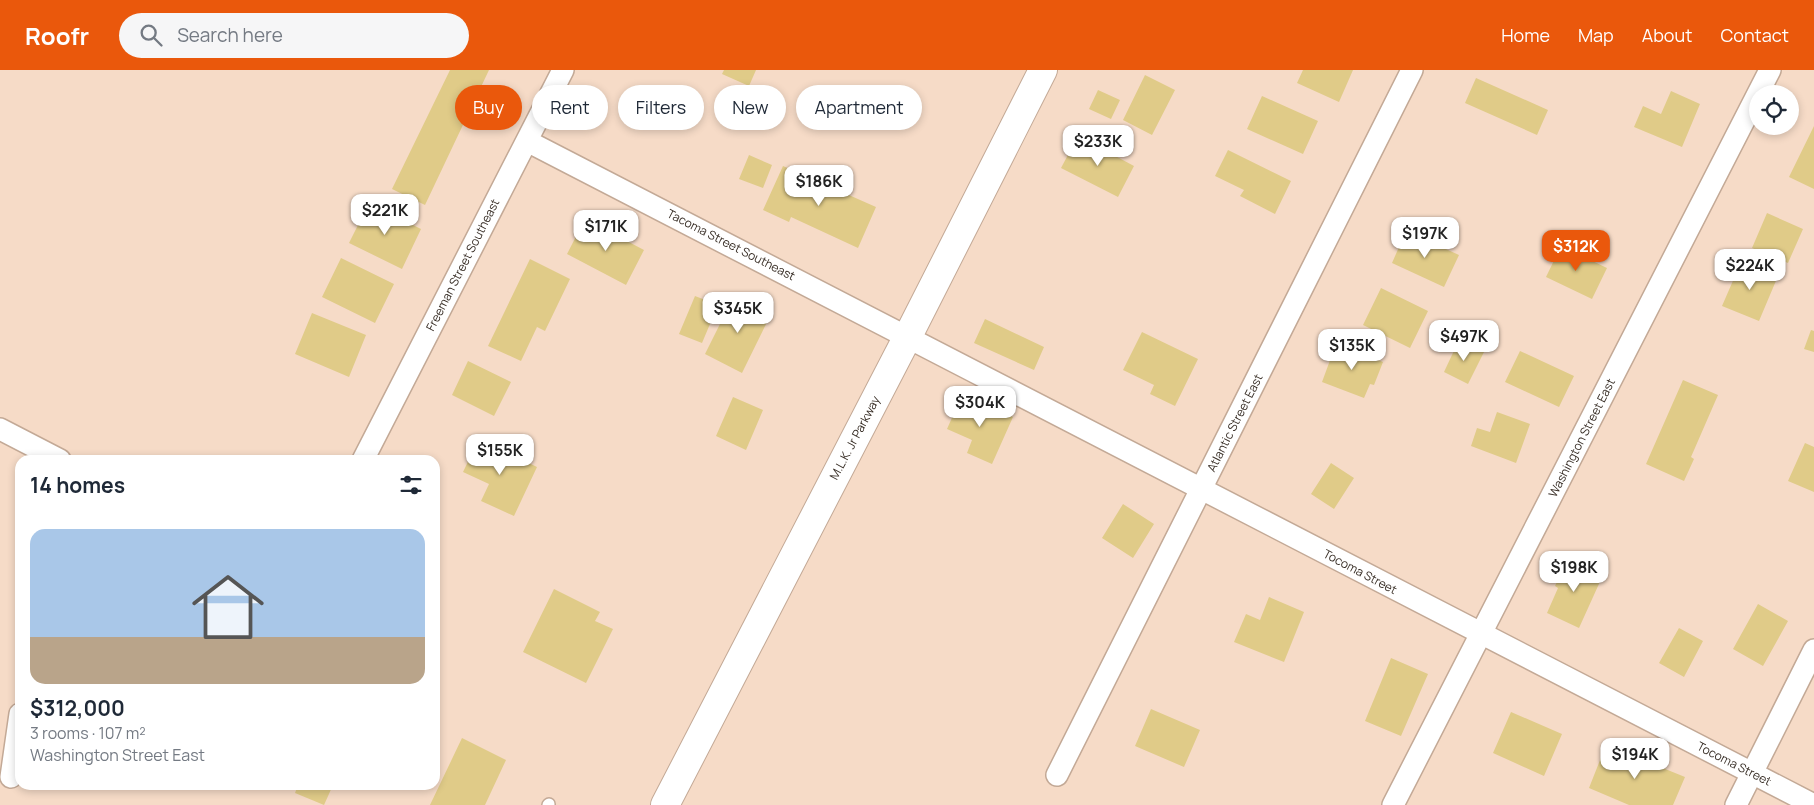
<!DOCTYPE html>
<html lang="en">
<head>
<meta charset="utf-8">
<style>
	:root { --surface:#fff; --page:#f6f6f7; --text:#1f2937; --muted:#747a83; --line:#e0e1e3; --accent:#ea580c }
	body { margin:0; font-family:Manrope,sans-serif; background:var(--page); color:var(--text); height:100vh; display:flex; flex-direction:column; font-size:19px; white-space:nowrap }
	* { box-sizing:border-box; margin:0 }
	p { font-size:16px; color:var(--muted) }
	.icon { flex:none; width:28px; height:28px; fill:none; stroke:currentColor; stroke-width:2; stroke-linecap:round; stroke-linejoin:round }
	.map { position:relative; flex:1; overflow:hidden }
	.details { position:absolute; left:15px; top:385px; width:425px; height:335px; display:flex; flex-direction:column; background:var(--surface); border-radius:15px; box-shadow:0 2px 8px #0003 }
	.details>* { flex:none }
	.banner { position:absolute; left:455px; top:15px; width:475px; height:45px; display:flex; gap:10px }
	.buttons { position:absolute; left:1749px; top:15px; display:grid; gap:10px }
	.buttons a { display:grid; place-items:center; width:50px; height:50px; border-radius:50%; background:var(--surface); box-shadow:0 2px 8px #0003; font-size:25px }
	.price { position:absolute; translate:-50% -42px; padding:0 11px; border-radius:10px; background:#fff; color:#222; font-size:16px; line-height:32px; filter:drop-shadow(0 1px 2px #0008) }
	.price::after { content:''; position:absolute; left:50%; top:30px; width:15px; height:11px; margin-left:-8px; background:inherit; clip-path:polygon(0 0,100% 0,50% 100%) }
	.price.on { background:var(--accent); color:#fff }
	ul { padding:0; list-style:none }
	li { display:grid; align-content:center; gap:10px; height:265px; padding:0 15px }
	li+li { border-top:1px solid var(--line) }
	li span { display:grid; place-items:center; height:155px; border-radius:15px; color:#555 }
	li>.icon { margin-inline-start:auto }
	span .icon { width:90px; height:90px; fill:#fffc; stroke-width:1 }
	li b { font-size:21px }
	h2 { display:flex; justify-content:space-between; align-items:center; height:60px; padding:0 15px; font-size:21px }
	.tag { padding:0 18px; border-radius:22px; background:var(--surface); box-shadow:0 2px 8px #0003; font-size:18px; line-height:45px }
	.tag.on { background:var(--accent); color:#fff }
	header { display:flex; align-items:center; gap:30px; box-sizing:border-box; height:70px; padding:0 25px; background:var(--accent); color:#fff }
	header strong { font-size:24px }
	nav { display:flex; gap:28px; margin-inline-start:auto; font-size:18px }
	.search { width:350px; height:45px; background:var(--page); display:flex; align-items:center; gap:12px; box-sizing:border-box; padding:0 18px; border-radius:28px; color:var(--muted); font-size:19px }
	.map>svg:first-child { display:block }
	.building { fill:#e0cb88 }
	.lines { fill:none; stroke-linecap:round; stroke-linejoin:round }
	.service-casing { stroke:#c3a996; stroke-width:14 }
	.minor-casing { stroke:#c3a996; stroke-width:24 }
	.primary-casing { stroke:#c3a996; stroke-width:30 }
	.service { stroke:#fff; stroke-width:11 }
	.minor { stroke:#fff; stroke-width:21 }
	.primary { stroke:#fff; stroke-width:28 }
	.labels { text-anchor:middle; stroke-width:4; stroke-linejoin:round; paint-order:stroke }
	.street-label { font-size:12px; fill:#372d25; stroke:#fff }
</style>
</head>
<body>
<header>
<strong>Roofr</strong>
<div class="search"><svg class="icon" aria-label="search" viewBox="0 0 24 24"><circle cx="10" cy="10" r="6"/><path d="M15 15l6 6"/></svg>Search here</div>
<nav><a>Home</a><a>Map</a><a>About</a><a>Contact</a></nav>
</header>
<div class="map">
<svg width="1814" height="735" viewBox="0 0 1814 735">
	<rect width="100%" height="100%" fill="#f6dbc7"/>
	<path class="building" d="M450,0H489L425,135L392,119Z
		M724,0H756L749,16L722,4Z
		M1303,0H1353L1339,32L1297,13Z
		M1145,5L1175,20L1152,65L1123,50Z
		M1476,8L1548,40L1537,65L1465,33Z
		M1098,20L1120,30L1111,49L1089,39Z
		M1671,21L1700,34L1682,77L1634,57L1643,36L1661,44Z
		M1262,26L1318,51L1303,84L1247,59Z
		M1814,56V119L1789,107Z
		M1078,66L1134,96L1118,127L1061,98Z
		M1228,80L1291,111L1275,144L1240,126L1244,120L1215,106Z
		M749,85L772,95L763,118L739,109Z
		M783,96L876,137L858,178L791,147L789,152L763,140Z
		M369,133L421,159L402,199L349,173Z
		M1767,143L1803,159L1788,193L1752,178Z
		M585,149L644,180L626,215L567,184Z
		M1406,161L1459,185L1444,217L1392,193Z
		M1561,176L1607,198L1592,229L1546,207Z
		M341,188L394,214L375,253L322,227Z
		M530,189L570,209L545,261L537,257L521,291L488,276Z
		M1742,190L1778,206L1759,251L1722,236Z
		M1381,218L1428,241L1410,278L1363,255Z
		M695,226L718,235L702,273L679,264Z
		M734,226L771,244L742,303L705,284Z
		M312,243L366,265L349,307L295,284Z
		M985,249L1044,277L1034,300L974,273Z
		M1811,260L1814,261V282L1804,279Z
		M1142,262L1198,289L1175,336L1150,324L1154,315L1123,300Z
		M1459,270L1484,282L1468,314L1444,302Z
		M1336,274L1383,292L1374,315L1370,314L1364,328L1322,312Z
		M1520,281L1574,306L1559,337L1505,312Z
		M468,291L511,312L494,346L452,325Z
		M1683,310L1718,325L1691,387L1694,389L1684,411L1646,394Z
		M962,325L1013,347L992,394L967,383L972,370L947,359Z
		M733,327L763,340L746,380L716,366Z
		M1497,342L1530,354L1516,393L1471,376L1477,358L1490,362Z
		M479,369L537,397L514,446L481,431L489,414L463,402Z
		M1805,373L1814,377V422L1788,411Z
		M1331,393L1354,408L1334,439L1311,424Z
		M1123,434L1154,454L1133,488L1102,468Z
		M1568,489L1603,505L1579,558L1547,543L1558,518L1555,516Z
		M554,519L600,542L595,551L613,559L586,613L523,582Z
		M1269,527L1304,542L1284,592L1234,572L1246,544L1260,550Z
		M1758,534L1788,551L1763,596L1733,579Z
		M1679,558L1703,571L1684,607L1659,593Z
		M1391,588L1428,604L1401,666L1365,651Z
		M1151,639L1200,660L1184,697L1135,676Z
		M1511,642L1562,664L1544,706L1493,683Z
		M462,668L506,690L485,735H430Z
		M1606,675L1685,707L1673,735H1629L1589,718Z
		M298,715H333L324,735L295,723Z"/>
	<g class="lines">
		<defs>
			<path id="service" d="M548,735L549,734"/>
			<path id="minor" d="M527,71C957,291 1384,516 1814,735
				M0,359L60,390
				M363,390L563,0
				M1057,705L1412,0
				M11,707L20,644
				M1393,735L1770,0
				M1736,735L1814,580"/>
			<path id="primary" d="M665,735L908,266L1043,0"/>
		</defs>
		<use href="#service" class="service-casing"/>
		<use href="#minor" class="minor-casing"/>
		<use href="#primary" class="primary-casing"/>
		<use href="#service" class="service"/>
		<use href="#minor" class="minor"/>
		<use href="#primary" class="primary"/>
	</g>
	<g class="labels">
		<g class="street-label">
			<text transform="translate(731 175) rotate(27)" y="4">Tacoma Street Southeast</text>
			<text transform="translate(463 195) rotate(-63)" y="4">Freeman Street Southeast</text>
			<text transform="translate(1235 353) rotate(-63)" y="4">Atlantic Street East</text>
			<text transform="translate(855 368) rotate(-62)" y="4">M.L.K. Jr Parkway</text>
			<text transform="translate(1582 368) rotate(-63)" y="4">Washington Street East</text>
			<text transform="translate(1360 502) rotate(28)" y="4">Tocoma Street</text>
			<text transform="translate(1734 694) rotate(27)" y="4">Tocoma Street</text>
		</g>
	</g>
</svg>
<div class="buttons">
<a><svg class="icon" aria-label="locate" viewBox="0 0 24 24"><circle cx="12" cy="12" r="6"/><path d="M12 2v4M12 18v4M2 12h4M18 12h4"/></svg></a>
</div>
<b class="price" style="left:1098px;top:97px">$233K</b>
<b class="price" style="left:819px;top:137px">$186K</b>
<b class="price" style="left:385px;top:166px">$221K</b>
<b class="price" style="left:606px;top:182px">$171K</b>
<b class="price" style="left:1425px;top:189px">$197K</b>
<b class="price on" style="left:1576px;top:202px">$312K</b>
<b class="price" style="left:1750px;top:221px">$224K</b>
<b class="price" style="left:738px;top:264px">$345K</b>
<b class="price" style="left:1464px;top:292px">$497K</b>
<b class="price" style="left:1352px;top:301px">$135K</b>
<b class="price" style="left:980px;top:358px">$304K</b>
<b class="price" style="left:500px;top:406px">$155K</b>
<b class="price" style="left:1574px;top:523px">$198K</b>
<b class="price" style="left:1635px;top:710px">$194K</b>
<div class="banner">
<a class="tag on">Buy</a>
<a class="tag">Rent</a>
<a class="tag">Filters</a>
<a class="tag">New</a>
<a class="tag">Apartment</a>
</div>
<section class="details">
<h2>14 homes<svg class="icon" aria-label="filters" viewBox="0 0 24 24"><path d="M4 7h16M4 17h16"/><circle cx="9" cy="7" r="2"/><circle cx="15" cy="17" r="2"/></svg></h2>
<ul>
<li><span style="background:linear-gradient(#a9c7e8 70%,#b9a48a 0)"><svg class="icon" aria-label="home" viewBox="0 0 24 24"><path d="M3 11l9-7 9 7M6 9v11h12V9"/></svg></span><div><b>$312,000</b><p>3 rooms · 107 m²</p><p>Washington Street East</p></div></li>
</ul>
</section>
</div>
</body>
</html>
